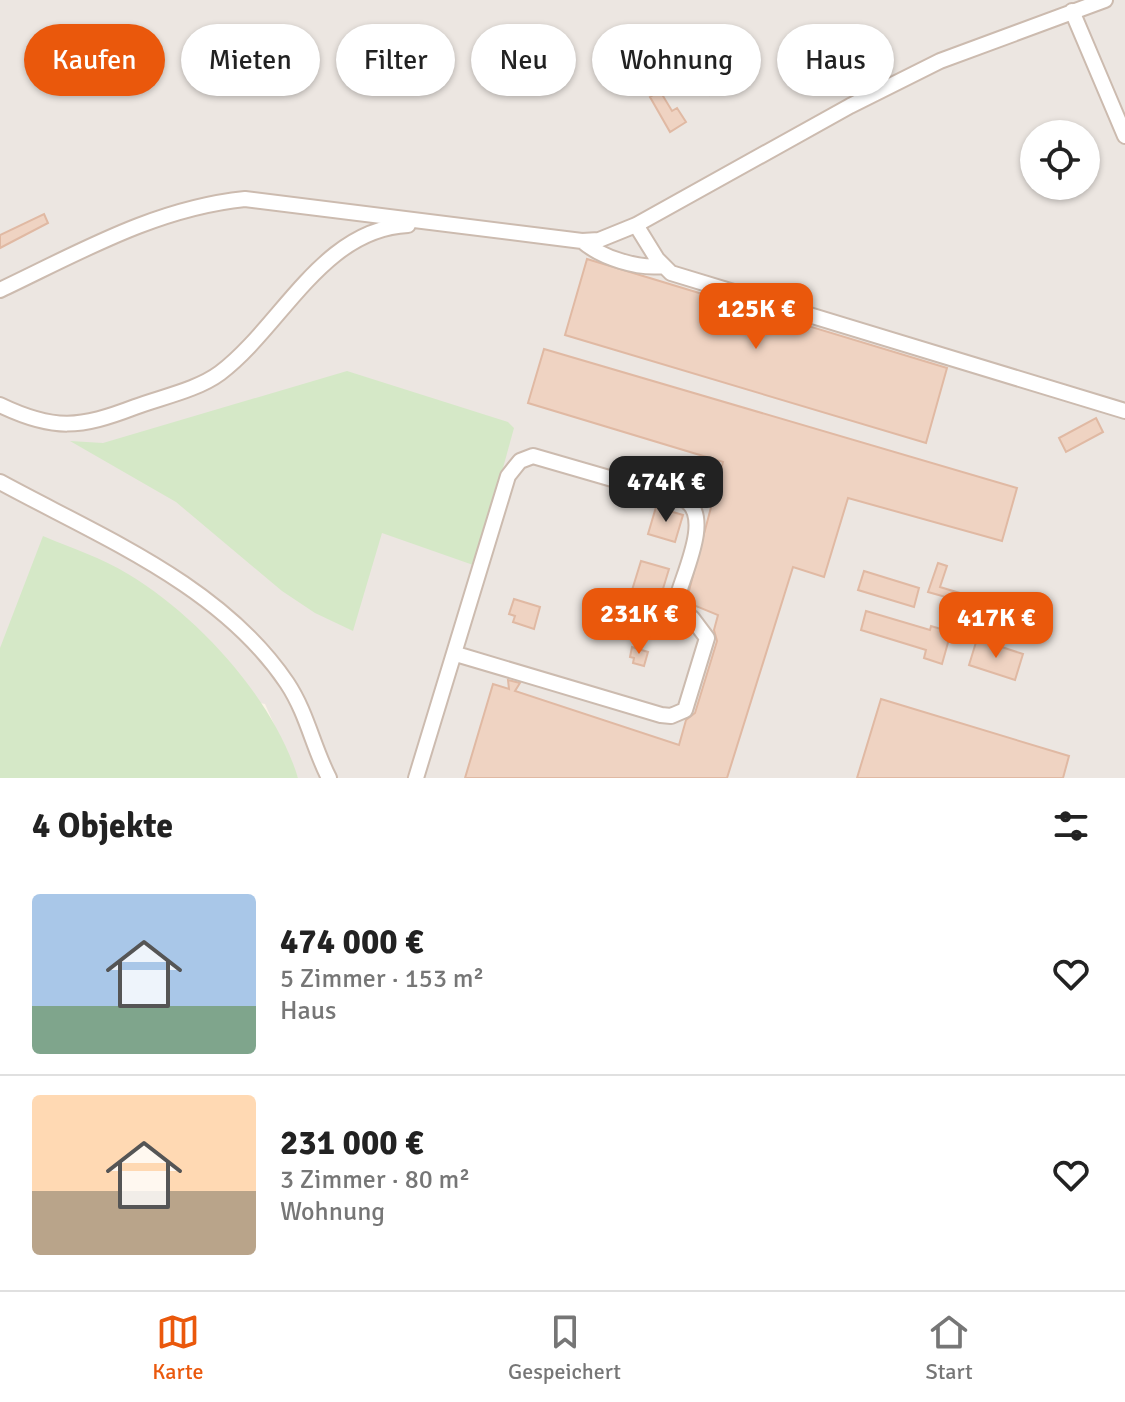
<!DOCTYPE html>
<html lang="de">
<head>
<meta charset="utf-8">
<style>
	:root { --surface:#fff; --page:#f6f6f6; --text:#222; --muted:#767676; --line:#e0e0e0; --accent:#ea580c }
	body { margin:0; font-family:Signika,sans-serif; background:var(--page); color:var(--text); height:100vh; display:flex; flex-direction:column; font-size:30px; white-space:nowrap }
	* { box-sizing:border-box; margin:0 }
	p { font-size:26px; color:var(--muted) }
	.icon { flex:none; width:44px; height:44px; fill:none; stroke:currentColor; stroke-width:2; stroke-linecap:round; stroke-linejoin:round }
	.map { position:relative; height:778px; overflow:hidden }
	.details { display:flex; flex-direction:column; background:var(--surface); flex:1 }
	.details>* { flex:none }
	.guide { position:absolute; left:24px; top:24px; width:1078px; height:72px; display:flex; gap:16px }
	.tools { position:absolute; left:1020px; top:120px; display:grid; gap:16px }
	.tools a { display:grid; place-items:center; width:80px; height:80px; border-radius:50%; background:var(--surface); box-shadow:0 2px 6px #0004; font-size:40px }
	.price { position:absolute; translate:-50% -68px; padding:0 18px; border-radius:16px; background:var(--accent); color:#fff; font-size:26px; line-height:52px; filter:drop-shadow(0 2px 4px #0008) }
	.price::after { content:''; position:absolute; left:50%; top:48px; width:24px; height:18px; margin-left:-12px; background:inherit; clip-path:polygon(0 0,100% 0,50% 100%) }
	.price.active { background:#222; color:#fff }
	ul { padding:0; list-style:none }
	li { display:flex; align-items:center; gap:24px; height:200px; padding:0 32px }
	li+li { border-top:2px solid var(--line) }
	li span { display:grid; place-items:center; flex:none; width:224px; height:160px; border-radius:8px; color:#555 }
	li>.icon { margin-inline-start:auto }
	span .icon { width:96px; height:96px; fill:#fffc; stroke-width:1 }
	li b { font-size:34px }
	h2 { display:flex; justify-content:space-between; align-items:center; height:96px; padding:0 32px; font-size:34px }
	.pill { padding:0 28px; border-radius:36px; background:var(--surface); box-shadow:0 2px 6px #0004; font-size:28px; line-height:72px }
	.pill.active { background:var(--accent); color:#fff }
	.tabs { display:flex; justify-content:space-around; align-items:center; height:112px; border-top:2px solid var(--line); background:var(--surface); font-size:22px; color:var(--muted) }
	.tabs a { display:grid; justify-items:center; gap:4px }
	.tabs .active { color:var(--accent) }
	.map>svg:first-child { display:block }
	.industrial { fill:#ece6e1; fill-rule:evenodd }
	.green { fill:#d5e8c7 }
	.building { fill:#efd3c2; stroke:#e0b9a3; stroke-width:2 }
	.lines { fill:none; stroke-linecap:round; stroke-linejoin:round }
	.minor-casing { stroke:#ccbbaf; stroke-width:18 }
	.minor { stroke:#fff; stroke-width:14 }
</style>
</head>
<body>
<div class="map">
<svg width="1125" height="778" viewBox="0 0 1125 778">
	<rect width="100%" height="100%" fill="#fbf3e8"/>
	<path class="industrial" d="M0,0H1125V778H298L265,704L0,648ZM1034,134H1086V186H1034Z"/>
	<path class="green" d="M347,371L508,422L514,428L476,566L382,533L353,631L315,613L282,591L176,502L70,441L103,443Z
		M43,536C71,548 102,558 128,574C198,616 274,699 298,778H0V648Z"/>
	<path class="building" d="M720,74L727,85L710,95L703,84Z
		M660,91L672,111L677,108L686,122L670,132L650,97Z
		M44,214L48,223L0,248V235Z
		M587,259L947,368L926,443L565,335Z
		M544,349L1017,488L1002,541L848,498L824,577L793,567L727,778H465L493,684L509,689L508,680L520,683L515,691L679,745L686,720L695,713L717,641L714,630L718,615L686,602L723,462L528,403Z
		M1096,418L1103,432L1066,452L1059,438Z
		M656,507L683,515L675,542L648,534Z
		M641,561L669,569L649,635L621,626Z
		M938,563L947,566L940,587L963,594L960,601L928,592Z
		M864,571L919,588L914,607L858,590Z
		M514,599L540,607L534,629L513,622L515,616L509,614Z
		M866,611L930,630L931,626L951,632L942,664L924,658L926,650L861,630Z
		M977,639L1023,654L1015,680L969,665Z
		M632,647L648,652L644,666L633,663L634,658L630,657Z
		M881,699L1069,756L1063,778H857Z"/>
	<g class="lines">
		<defs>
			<path id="minor" d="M1072,11L1125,136
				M636,225L657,259L671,273L1125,411
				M582,241C602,258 638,269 663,266
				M0,290C80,252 156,208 245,199L582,241L599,240L636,225L850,106L940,61L1105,0
				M0,405C54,431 80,428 135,407C162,397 197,390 220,373C282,326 322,229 408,225
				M0,482C101,537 221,585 287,683C307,713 313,747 329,778
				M416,778L508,476L520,461L533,456L685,500C713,517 682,576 676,602L677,608L692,618L707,638L685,710L671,716L661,715L456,654"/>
		</defs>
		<use href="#minor" class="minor-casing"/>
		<use href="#minor" class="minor"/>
	</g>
</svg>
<div class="tools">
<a><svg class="icon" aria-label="locate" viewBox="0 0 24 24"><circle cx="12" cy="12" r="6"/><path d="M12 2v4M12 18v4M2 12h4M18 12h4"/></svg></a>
</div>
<b class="price" style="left:756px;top:351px">125K €</b>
<b class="price active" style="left:666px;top:524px">474K €</b>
<b class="price" style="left:639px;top:656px">231K €</b>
<b class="price" style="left:996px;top:660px">417K €</b>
<div class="guide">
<a class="pill active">Kaufen</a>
<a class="pill">Mieten</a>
<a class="pill">Filter</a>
<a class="pill">Neu</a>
<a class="pill">Wohnung</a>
<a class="pill">Haus</a>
</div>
</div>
<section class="details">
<h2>4 Objekte<svg class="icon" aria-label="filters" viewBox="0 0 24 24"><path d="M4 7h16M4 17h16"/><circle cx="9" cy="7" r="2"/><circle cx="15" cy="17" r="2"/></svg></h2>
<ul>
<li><span style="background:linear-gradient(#a9c7e8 70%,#7fa58c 0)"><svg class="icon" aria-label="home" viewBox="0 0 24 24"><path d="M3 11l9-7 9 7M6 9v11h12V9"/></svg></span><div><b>474 000 €</b><p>5 Zimmer · 153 m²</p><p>Haus</p></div><svg class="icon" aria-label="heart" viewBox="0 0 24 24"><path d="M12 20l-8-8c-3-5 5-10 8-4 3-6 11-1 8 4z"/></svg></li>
<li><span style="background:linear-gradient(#ffd9b3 60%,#b9a48a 0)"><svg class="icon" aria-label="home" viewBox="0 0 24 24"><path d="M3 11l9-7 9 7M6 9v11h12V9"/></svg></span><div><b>231 000 €</b><p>3 Zimmer · 80 m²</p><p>Wohnung</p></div><svg class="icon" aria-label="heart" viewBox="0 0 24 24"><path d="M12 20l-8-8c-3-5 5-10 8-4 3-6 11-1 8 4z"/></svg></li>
</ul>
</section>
<nav class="tabs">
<a class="active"><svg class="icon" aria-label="map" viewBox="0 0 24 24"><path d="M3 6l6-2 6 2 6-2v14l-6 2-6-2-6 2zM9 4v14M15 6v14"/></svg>Karte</a>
<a><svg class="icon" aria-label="saved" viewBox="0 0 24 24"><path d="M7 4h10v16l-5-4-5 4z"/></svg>Gespeichert</a>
<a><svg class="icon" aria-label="home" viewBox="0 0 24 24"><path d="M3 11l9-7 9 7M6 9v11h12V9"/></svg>Start</a>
</nav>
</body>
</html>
